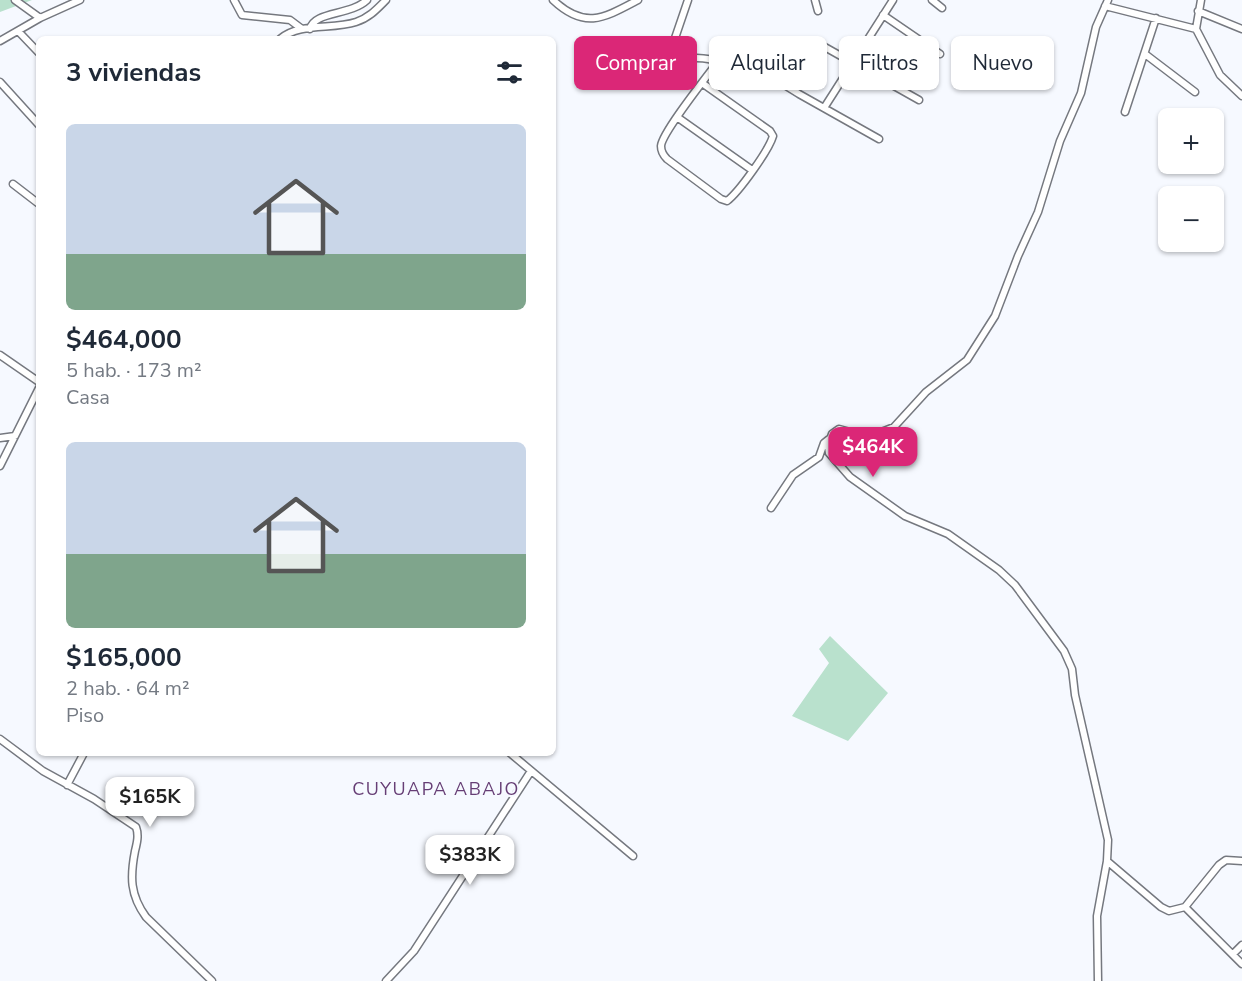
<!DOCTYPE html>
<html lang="es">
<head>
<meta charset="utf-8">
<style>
	:root { --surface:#fff; --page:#f6f6f7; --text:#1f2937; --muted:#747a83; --accent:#db2777 }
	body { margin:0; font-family:"Nunito Sans",sans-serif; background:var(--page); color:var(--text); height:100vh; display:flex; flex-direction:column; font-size:22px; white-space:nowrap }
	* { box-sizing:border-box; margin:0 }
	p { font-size:20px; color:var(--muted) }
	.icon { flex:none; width:33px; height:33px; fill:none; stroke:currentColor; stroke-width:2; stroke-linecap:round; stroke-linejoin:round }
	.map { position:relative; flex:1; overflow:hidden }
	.details { position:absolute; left:36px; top:36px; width:520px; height:720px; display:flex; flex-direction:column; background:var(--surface); border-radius:9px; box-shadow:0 2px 4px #0004 }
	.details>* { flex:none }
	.banner { position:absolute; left:574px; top:36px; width:570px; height:54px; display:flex; gap:12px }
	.tools { position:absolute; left:1158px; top:108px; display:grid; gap:12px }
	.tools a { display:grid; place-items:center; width:66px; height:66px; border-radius:9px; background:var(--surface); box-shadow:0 2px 4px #0004; font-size:30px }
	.price { position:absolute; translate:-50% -51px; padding:0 14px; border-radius:12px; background:#fff; color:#222; font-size:20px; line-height:39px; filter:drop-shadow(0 2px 3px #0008) }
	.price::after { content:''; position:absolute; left:50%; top:36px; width:18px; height:14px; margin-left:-9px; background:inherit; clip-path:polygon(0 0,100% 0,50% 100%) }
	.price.current { background:var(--accent); color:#fff }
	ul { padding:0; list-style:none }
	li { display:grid; align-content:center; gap:12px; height:318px; padding:0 30px }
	li span { display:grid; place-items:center; height:186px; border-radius:9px; color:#555 }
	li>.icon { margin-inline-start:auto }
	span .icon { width:108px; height:108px; fill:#fffc; stroke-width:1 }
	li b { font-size:26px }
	h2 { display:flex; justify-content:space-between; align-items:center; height:72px; padding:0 30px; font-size:26px }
	.tag { padding:0 21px; border-radius:9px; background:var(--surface); box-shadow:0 2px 4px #0004; font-size:21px; line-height:54px }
	.tag.current { background:var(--accent); color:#fff }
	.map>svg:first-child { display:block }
	.green { fill:#b9e1cd }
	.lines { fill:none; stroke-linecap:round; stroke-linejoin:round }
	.minor-casing { stroke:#75787f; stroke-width:9 }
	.minor { stroke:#fff; stroke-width:6 }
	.labels { text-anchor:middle; stroke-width:4.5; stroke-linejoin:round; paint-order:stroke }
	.quarter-label { font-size:18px; letter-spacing:1.5px; fill:#663e75; stroke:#f6f9ff }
</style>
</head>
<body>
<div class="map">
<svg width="1242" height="981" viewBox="0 0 1242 981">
	<rect width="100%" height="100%" fill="#f6f9ff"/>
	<path class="green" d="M0,0H32L0,12Z
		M830,636L888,693L848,741L792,716L829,663L819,649Z"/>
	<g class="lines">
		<defs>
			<path id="minor" d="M15,0L40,18
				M234,0L242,15L290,20L302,29
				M553,0C585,30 604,18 638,0
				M688,0L673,44L674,51C684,63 703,54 717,62
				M815,0L818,11
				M932,0L942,8
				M1201,0L1196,29L1220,75L1242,96
				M1105,6L1196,29
				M1198,11L1242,29
				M883,15L940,54
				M310,29C314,11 350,16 367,0
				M18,31L39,53
				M280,39C300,22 332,30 356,22C369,18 377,9 386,0
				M0,41L40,18L80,0
				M823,46L919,100
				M1145,54L1195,92
				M0,82L39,125
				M702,83L770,131L773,136C769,150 739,192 727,201L721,199L667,159C663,155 661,152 661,146C662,132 712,70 723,55L727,51L733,53L799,94L879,139
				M824,108L893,0
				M1125,112L1156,18
				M677,117L752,170
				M13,184L39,204
				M0,355L39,382
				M0,438L15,436
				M0,466L39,388
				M771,508L793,475L819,457L824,443L829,439
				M0,739L43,771L94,799L136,827C139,835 137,843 135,851C130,877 130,895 146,917L212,981
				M510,753L633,856
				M67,785L84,753
				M1107,861L1161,907L1169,911L1185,907L1219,865L1226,860L1242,861
				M1185,907L1242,964
				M1233,954L1242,945
				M386,981L414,951L531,771
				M1098,981L1097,916L1107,861L1108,840L1075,695L1072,669L1064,651L1015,585L999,570L948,534L905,516L850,477L829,453L828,446L832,434L839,429L869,437L894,427L926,392L967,360L995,316L1018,256L1038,212L1060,141L1081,93L1096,27L1108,0"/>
		</defs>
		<use href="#minor" class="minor-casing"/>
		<use href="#minor" class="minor"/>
	</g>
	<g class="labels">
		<g class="quarter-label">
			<text x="436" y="795">CUYUAPA ABAJO</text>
		</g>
	</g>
</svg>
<div class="tools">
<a>+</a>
<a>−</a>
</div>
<b class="price current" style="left:873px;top:478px">$464K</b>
<b class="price" style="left:150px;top:828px">$165K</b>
<b class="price" style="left:470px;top:886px">$383K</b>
<div class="banner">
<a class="tag current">Comprar</a>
<a class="tag">Alquilar</a>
<a class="tag">Filtros</a>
<a class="tag">Nuevo</a>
</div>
<section class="details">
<h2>3 viviendas<svg class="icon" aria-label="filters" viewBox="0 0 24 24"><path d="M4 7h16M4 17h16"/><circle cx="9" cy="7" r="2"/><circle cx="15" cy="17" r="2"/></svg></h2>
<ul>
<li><span style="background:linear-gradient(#c9d6e8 70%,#7fa58c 0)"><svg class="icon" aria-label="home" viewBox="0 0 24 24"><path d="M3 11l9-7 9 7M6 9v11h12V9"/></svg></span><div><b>$464,000</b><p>5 hab. · 173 m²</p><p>Casa</p></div></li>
<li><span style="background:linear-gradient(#c9d6e8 60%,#7fa58c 0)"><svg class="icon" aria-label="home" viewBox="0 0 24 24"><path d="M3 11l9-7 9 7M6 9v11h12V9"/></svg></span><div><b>$165,000</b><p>2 hab. · 64 m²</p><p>Piso</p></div></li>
</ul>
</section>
</div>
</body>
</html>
